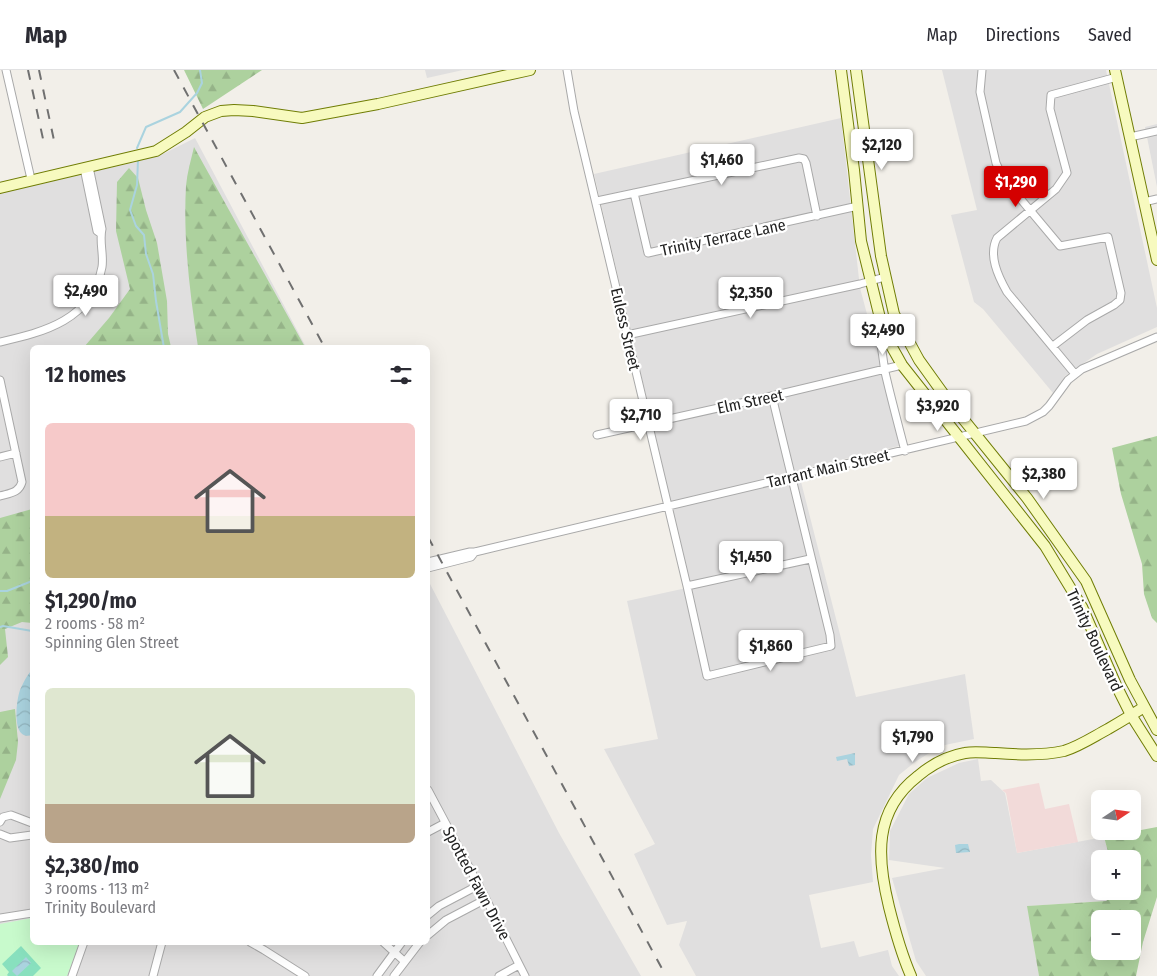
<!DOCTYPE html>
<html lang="en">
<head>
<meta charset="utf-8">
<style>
	:root { --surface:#fff; --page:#f2f2f3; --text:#2b2b33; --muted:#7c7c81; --line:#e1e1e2; --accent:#d40000 }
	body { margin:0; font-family:"Fira Sans Condensed",sans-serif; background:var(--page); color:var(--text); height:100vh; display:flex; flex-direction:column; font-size:19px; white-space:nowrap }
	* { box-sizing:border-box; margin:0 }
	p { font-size:16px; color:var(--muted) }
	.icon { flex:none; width:28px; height:28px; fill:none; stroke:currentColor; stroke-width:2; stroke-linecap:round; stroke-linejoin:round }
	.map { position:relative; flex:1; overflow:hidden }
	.details { position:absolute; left:30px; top:275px; width:400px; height:600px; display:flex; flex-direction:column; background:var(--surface); border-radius:8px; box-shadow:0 5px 20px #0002 }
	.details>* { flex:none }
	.needle { width:32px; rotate:77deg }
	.controls { position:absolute; left:1091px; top:720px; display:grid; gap:10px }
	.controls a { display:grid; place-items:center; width:50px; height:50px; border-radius:8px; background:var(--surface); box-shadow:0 5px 20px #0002; font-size:25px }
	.price { position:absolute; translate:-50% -42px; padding:0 11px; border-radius:5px; background:#fff; color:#222; font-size:16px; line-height:32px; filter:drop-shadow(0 1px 2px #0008) }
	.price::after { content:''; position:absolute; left:50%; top:30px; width:15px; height:11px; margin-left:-8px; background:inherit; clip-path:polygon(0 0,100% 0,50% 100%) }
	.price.on { background:var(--accent); color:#fff }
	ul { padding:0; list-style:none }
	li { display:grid; align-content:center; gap:10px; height:265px; padding:0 15px }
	li span { display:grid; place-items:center; height:155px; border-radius:8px; color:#555 }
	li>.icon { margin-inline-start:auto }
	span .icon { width:90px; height:90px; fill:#fffc; stroke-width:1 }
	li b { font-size:21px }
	h2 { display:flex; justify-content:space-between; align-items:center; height:60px; padding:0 15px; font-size:21px }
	header { display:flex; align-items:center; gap:30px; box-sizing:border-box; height:70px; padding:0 25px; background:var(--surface); border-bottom:1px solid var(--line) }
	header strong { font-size:24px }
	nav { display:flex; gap:28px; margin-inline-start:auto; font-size:18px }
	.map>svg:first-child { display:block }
	.residential { fill:#e0dfdf }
	.commercial { fill:#f2dad9 }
	.forest { fill:url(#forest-firs); fill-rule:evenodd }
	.park { fill:#c8facc }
	.pitch { fill:#88e0be }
	.water { fill:url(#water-waves) }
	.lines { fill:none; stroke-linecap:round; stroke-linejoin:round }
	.stream { stroke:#aad3df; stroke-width:2 }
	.street-casing { stroke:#a9a9a9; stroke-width:9 }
	.secondary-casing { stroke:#707d05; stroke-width:12 }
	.street { stroke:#fff; stroke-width:7 }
	.secondary { stroke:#f7fabf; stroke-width:10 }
	.rail { stroke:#707070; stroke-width:2; stroke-dasharray:10 10; stroke-linecap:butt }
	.labels { text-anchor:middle; stroke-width:4.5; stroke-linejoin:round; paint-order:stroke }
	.street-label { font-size:16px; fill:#222; stroke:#fff }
</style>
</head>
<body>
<header>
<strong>Map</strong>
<nav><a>Map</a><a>Directions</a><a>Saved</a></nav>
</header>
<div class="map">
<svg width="1157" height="906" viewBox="0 0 1157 906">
	<defs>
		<pattern id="forest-firs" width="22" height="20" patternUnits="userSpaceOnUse" patternTransform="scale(1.25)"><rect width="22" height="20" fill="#add19e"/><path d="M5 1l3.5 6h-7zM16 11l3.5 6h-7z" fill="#95b388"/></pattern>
		<pattern id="water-waves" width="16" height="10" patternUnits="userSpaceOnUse" patternTransform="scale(1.25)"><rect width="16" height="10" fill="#aad3df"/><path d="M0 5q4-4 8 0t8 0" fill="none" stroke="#92b5bf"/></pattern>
	</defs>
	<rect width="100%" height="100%" fill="#f2efe9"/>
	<path class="residential" d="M425,0H463L427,8Z
		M942,0H1106L1157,238V257L1097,284L1065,306L1053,323L983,239L974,232L951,145L977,140Z
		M841,48L860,218L871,259L877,273L899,376L798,400L856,627L965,604L974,669L945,675L934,680L915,692L899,705L873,759L871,785L873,812L809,825L821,878L854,871L859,887L888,880L892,896L899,906H696L679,875L687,851L667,855L634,784L655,774L604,679L658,669L627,531L691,517L594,104Z
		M1157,54V117L1145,57Z
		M195,68L306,277L32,278V872H428V510L559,763L641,906H0V122L136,92L165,83Z
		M978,689L981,711L991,710L1005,723L1017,783L1104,767L1110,789H1100V821H1114L1112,826L1106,831L1028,836L1039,906H926L916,891L892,808L945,798L889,790L890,761L909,724L927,708L959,693Z"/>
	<path class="commercial" d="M1039,713L1045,739L1069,734L1078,772L1017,783L1006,723L1002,720Z"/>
	<path class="forest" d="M184,0H262L203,39Z
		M194,77L305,277H198C190,224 183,170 186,116C187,103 191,90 194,77Z
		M129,98L138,108L146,140L157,173L167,231L168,264L171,277H84L109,248L130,219L116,161L117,112Z
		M1157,366V553L1152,548L1144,524L1142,494L1121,424L1112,378Z
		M32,439V553L22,552L5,559L8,587L0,595V448Z
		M15,639L18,672L16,690L0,729V642Z
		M1157,757V827L1143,872L1136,906H1039L1027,836L1106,831L1112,826L1114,821H1132V789H1110L1104,767ZM1100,849H1132V881H1100Z"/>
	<path class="park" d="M32,848V872L80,873L75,889L73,890L67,906H0V854Z"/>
	<path class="pitch" d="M21,876L41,898L33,906H8L7,905L9,902L2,894Z"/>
	<path class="water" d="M32,600V665C11,672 16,631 20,620C23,613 27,605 32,600Z
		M855,683V695L849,696L847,689L837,691L836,687Z
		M959,774H968L970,782L956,783L955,775Z
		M26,887L31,893L17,906L12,901Z"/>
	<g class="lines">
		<path class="stream" d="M137,78L146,57L180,42L197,23L202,13L200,0
			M138,90L137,115L130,140L136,156L144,165L146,184L153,204L156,231L164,278
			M0,521H7L32,511
			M0,557L3,556L32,561"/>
		<defs>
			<path id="street" d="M6,0L31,109
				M567,0L574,41L687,516L707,606L831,576L830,565L772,326
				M982,0L980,22L996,93L1003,108L1060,176L1108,167L1121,223L1120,230L1114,235L1087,250L1053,276
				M1130,67L1157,61
				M84,98L97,161L101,164
				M634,123L648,183L858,136
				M597,131L799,88L804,89L806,93L817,146
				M1144,132L1157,129
				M870,250C882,265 882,284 885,302C891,328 898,354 905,381
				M627,265L860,214L885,207
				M0,272C44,262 92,250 102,197C104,185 99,171 102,159L89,97
				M1075,304L1007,222C998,206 988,185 997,168L1056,119L1067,103L1050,39L1051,25L1117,7
				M0,310L22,412C19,423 10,423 0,426
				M597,365L772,326L902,295
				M0,387L16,383
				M428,492L470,482H475L1026,351L1043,342L1049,336L1068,310L1082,299L1157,267
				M428,498L471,487L475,482
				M687,516L810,489
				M428,720L486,829L525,906
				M0,752L3,747L11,745L32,753
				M428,762L445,753
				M0,764L10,768L32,765
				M428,845L439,836L479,815
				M0,848L32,843
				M428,865L446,850L486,829
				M250,872L264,880L305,906
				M383,872L404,891
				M72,906L84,872
				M153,906L162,872
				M377,906L402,872
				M394,906L420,872
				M499,906L519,895"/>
			<path id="secondary" d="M841,0L854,100L861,171L880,248L888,270L902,295L1045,476L1082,537L1116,615L1131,645L1157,686
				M856,0L881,186L894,244L919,290L947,329L1027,428L1086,511L1130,610L1157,660
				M1115,0L1157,190
				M0,118L156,81L186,62L205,47L221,41L234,40L253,41L302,48L378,34L530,0
				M911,906C901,883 895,861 889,837C877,788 873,741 918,706C931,695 948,686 965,683C975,681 986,683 996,683C1019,685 1041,686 1064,681C1080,676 1093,667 1108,659C1120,652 1132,645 1144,637"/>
		</defs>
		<use href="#street" class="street-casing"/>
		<use href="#secondary" class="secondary-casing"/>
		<use href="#street" class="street"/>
		<use href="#secondary" class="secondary"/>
		<path class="rail" d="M28,0L45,78
			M39,0L55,75
			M174,0L325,278
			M428,467L666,906"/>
	</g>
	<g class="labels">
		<g class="street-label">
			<text transform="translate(723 167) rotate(-12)" y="6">Trinity Terrace Lane</text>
			<text transform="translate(626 259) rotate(77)" y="6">Euless Street</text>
			<text transform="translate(750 331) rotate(-12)" y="6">Elm Street</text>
			<text transform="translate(828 398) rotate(-13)" y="6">Tarrant Main Street</text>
			<text transform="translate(1095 570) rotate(65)" y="6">Trinity Boulevard</text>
			<text transform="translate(477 813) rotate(62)" y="6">Spotted Fawn Drive</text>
		</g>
	</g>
</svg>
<div class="controls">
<a><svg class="needle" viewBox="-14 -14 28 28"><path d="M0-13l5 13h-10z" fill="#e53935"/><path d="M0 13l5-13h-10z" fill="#7c7c81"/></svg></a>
<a>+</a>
<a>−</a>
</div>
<b class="price" style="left:882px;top:101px">$2,120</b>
<b class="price" style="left:722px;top:116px">$1,460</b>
<b class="price on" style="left:1016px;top:138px">$1,290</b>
<b class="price" style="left:86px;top:247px">$2,490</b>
<b class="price" style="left:751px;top:249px">$2,350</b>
<b class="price" style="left:883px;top:286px">$2,490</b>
<b class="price" style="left:938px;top:362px">$3,920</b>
<b class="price" style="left:641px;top:371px">$2,710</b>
<b class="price" style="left:1044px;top:430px">$2,380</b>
<b class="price" style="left:751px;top:513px">$1,450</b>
<b class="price" style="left:771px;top:602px">$1,860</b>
<b class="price" style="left:913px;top:693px">$1,790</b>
<section class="details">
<h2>12 homes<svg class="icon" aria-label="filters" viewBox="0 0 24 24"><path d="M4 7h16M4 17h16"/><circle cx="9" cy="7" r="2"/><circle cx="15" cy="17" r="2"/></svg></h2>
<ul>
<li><span style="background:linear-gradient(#f6c9c9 60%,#c2b280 0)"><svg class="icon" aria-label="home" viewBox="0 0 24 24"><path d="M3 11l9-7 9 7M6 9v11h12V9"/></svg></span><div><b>$1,290/mo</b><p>2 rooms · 58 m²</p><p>Spinning Glen Street</p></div></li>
<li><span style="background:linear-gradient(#dfe7d0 75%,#b9a48a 0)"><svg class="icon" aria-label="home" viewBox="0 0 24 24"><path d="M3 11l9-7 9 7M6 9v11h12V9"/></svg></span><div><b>$2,380/mo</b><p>3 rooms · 113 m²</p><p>Trinity Boulevard</p></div></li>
</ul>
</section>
</div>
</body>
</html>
